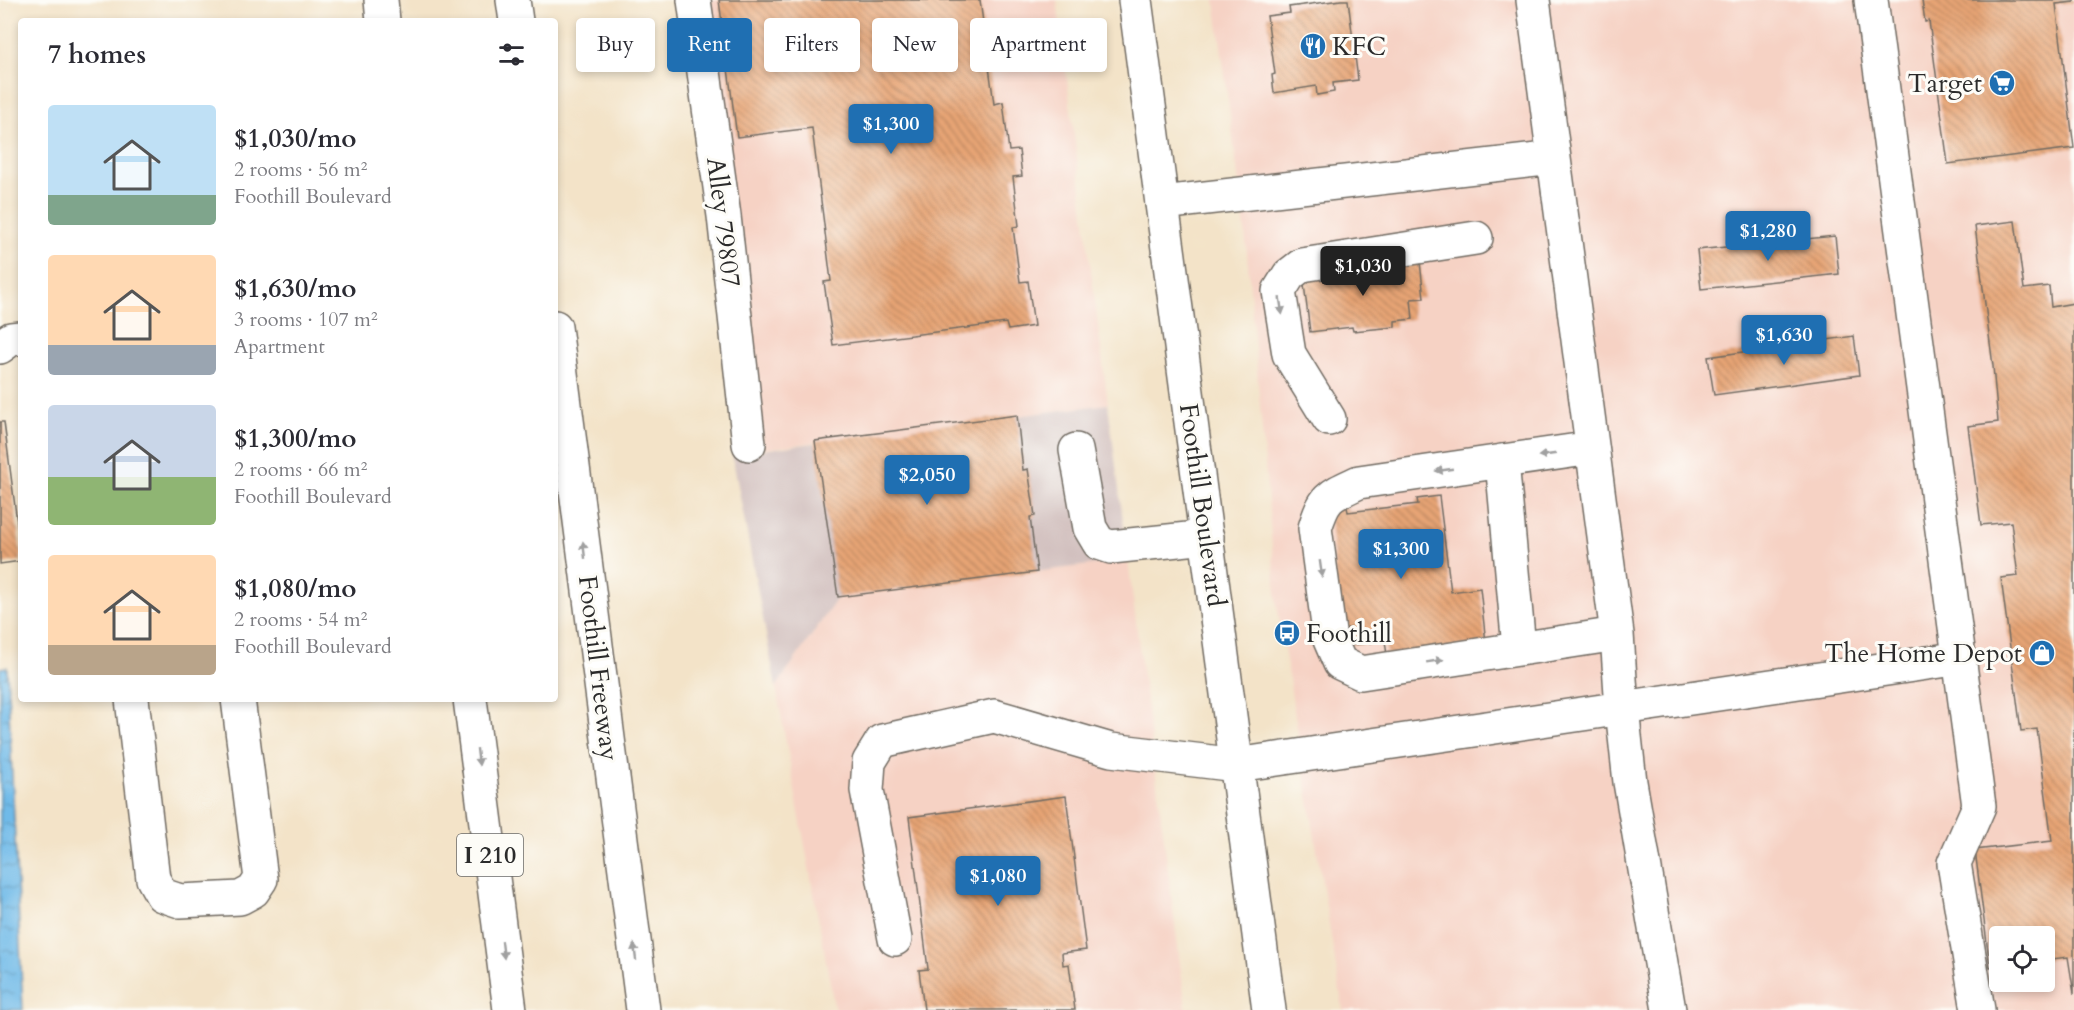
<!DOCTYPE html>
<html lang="en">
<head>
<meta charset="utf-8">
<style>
	:root { --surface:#fff; --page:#f7f7f7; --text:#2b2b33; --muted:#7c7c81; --accent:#1f6fb2 }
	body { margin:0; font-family:Cardo,serif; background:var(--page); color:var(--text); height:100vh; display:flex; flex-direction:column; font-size:22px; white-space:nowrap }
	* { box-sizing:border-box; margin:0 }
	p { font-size:20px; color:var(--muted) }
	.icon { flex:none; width:33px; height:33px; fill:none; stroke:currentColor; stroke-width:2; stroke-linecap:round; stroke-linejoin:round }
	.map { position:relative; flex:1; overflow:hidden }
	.side { position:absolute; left:18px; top:18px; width:540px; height:684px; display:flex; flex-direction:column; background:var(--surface); border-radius:6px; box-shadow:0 3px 9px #0003 }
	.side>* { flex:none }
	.hud { position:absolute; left:576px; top:18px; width:570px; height:54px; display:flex; gap:12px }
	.buttons { position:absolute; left:1989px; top:926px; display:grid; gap:12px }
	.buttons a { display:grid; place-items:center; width:66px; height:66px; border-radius:6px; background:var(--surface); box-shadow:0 3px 9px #0003; font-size:30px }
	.price { position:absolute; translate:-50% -51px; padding:0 14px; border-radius:6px; background:var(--accent); color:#fff; font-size:20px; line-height:39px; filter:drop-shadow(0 2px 3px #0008) }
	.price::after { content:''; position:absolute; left:50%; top:36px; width:18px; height:14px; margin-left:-9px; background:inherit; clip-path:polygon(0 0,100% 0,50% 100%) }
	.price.on { background:#222; color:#fff }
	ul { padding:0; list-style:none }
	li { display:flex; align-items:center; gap:18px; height:150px; padding:0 30px }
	li span { display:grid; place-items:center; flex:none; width:168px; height:120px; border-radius:6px; color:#555 }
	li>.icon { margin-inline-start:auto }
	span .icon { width:72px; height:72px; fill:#fffc; stroke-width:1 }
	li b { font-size:26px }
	h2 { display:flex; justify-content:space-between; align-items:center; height:72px; padding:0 30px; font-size:26px }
	.chip { padding:0 21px; border-radius:6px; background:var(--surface); box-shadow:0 3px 9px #0003; font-size:21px; line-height:54px }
	.chip.on { background:var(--accent); color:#fff }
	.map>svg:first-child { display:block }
	.built { fill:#f6d2c4; fill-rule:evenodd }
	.industrial { fill:#d1bfbe }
	.water { fill:url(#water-ripples); stroke:#4d728a; stroke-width:1.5 }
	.building { fill:url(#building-back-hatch) }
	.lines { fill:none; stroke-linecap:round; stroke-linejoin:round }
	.minor-casing { stroke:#716b62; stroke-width:36 }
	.major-casing { stroke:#716b62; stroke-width:36 }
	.highway-casing { stroke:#716b62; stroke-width:36 }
	.minor { stroke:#fff; stroke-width:33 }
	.major { stroke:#fff; stroke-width:33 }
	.highway { stroke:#fff; stroke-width:33 }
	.oneway { fill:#a0a0a0 }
	.labels { text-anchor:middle; stroke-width:6; stroke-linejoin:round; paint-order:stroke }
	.shield { fill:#fdfcf7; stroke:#6a6a68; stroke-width:1.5 }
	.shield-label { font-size:24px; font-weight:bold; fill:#2b2b2b }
	.poi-label { font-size:26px; fill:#2b2b2b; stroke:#fdfcf7; text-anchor:start }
	.street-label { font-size:26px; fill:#2b2b2b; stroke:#fdfcf7 }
</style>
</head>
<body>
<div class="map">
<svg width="2074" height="1010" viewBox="0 0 2074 1010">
	<defs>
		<pattern id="water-ripples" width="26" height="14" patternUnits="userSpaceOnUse" patternTransform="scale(1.5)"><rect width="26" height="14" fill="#6fbae8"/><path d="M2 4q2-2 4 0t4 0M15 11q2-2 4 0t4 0" fill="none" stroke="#5b97bc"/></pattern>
		<pattern id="building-back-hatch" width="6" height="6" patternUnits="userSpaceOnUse" patternTransform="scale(1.5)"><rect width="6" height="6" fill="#e7a475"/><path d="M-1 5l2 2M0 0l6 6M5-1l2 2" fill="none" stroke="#bb8660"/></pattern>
	</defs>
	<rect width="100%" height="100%" fill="#fdfcf7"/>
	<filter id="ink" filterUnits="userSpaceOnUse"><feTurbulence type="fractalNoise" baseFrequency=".0167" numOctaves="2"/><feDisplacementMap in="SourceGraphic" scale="12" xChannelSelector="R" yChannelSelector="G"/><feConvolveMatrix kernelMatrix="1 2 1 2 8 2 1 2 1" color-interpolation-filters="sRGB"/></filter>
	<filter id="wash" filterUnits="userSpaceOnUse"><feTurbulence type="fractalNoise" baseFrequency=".008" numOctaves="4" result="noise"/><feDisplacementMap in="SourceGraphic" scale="24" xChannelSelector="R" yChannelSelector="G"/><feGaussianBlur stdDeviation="1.35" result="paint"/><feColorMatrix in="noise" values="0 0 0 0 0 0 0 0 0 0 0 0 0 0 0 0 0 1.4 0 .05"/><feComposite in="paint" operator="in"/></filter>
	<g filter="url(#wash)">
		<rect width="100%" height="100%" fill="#f3e3c8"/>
		<path class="built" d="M700,0H1057L1108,404L763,449Z
			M1215,0H2074V1010H1343L1277,605L1245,230ZM2000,936H2044V981H2000Z
			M1128,560L1186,1010H835L776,687L838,597Z"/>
		<path class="industrial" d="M1108,404L1128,560L838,597L776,687L732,454Z"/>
		<path class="water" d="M7,667L23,1010H0V668Z"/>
		<g id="blocks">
			<path class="building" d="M719,0H980L994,104L1003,102L1009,151L1019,150L1022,176L1013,177L1019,226L1013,227L1020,282L1028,281L1034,326L1008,330L1006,323L833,345L824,282L831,281L812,128L737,137Z
				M1341,0H1348L1358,80L1333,83L1334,92L1317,95L1316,86L1274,93L1272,75L1275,74L1267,16L1290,13L1289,7Z
				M1922,0H2074V2L2056,4L2074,148L1948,164L1929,21L1925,22Z
				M2015,221L2024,289L2049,286L2051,307L2074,303V994L2068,957L2044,960V936H2000V966L1990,967L1975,850L2052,841L2037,729L2021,731L2001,578L2018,576L2011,522L1981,525L1968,426L1998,422L1993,366L1975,226Z
				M1835,236L1839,274L1701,289L1697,250Z
				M1420,262L1424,298L1411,299L1413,319L1395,321V327L1353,331L1352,327L1310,332L1303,276Z
				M1854,336L1859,375L1714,395L1708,357Z
				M1017,415L1023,470L1028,469L1035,516L1030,517L1037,572L838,597L815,441Z
				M0,422H4L21,553V561L0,564Z
				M1439,496L1451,592L1480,588L1486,643L1387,655L1385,641L1352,645L1350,628L1340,629L1329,509L1347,507L1348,512L1418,504L1417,499Z
				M1066,796L1086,950L1062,953L1063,965L1069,964L1075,1010H924L919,970L928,969L909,817Z"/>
		</g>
	</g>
	<g filter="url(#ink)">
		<use href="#blocks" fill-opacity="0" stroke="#716b62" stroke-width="1.5"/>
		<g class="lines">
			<defs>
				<path id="minor" d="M694,0L724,216L749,444
					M1533,0L1617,634L1622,709L1630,782L1669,1010
					M1871,0L1979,806L1954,863L1978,1010
					M1162,203L1554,158
					M0,347L11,339L21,338
					M1329,419L1289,354L1279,291L1289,275L1302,265L1476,238
					M1592,448L1359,482C1329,496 1325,496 1315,528L1330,640L1340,663L1361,673L1617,634
					M1076,450L1090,528L1099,543L1111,547L1207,537
					M1502,461L1519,648
					M132,699L153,879L162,895L180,901L240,898L253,891L261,879L238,699
					M895,939L867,790L869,762L882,741L994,716L1111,750L1237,765L1961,658"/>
				<path id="major" d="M1135,0L1269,1010"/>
				<path id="highway" d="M381,0L383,21
					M513,0L516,21
					M555,327L643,1010
					M470,699L510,1010"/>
			</defs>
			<use href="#minor" class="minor-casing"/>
			<use href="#major" class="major-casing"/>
			<use href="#highway" class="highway-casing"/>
			<use href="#minor" class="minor"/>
			<use href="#major" class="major"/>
			<use href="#highway" class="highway"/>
		</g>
		<defs><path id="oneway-solid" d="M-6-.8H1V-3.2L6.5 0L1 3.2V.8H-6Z" transform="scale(1.5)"/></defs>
		<g class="oneway">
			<use href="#oneway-solid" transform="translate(1281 306) rotate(81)"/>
			<use href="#oneway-solid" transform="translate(1547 455) rotate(172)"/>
			<use href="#oneway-solid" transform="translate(1444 470) rotate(172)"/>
			<use href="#oneway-solid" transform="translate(584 550) rotate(-97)"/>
			<use href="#oneway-solid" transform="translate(1321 569) rotate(82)"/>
			<use href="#oneway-solid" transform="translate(1435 661) rotate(-9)"/>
			<use href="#oneway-solid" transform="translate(478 757) rotate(83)"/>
			<use href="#oneway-solid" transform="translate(503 950) rotate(83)"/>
			<use href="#oneway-solid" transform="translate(635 952) rotate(-97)"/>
		</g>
	</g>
	<defs>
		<symbol id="restaurant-disc" viewBox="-11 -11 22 22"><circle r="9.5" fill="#1f6fb2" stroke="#fdfcf7"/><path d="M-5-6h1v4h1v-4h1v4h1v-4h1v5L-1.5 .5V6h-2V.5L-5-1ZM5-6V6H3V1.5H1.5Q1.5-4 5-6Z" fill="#fff"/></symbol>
		<symbol id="supermarket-disc" viewBox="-11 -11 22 22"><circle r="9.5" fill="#1f6fb2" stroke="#fdfcf7"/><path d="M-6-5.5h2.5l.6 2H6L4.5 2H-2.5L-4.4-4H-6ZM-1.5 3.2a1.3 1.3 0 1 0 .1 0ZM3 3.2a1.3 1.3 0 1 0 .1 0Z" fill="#fff"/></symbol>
		<symbol id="bus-disc" viewBox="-11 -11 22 22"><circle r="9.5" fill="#1f6fb2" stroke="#fdfcf7"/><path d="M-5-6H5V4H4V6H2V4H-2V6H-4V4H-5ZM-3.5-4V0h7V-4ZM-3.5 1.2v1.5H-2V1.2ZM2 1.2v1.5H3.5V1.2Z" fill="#fff"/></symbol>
		<symbol id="shop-disc" viewBox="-11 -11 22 22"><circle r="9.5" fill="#1f6fb2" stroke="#fdfcf7"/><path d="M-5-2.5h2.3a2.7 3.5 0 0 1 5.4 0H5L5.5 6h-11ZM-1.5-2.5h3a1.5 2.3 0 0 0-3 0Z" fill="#fff"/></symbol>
	</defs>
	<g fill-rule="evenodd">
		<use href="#restaurant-disc" x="1298" y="31" width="30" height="30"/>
		<use href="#supermarket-disc" x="1987" y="68" width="30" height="30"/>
		<use href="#bus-disc" x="1272" y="618" width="30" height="30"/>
		<use href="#shop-disc" x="2027" y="638" width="30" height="30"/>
	</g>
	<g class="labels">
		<rect class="shield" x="457" y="834" width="66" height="42" rx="4.5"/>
		<g class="shield-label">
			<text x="490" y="863">I 210</text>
		</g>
		<g class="poi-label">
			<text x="1332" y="55">KFC</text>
			<text x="1982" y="92" text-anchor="end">Target</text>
			<text x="1306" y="642">Foothill</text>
			<text x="2022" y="662" text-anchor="end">The Home Depot</text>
		</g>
		<g class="street-label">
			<text transform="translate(724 222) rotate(83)" y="9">Alley 79807</text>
			<text transform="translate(1203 505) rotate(82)" y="9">Foothill Boulevard</text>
			<text transform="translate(599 668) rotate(83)" y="9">Foothill Freeway</text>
		</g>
	</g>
</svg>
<div class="buttons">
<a><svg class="icon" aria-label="locate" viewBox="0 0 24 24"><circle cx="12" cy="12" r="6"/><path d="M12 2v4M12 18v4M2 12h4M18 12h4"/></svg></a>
</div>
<b class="price" style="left:891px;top:155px">$1,300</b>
<b class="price" style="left:1768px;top:262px">$1,280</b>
<b class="price on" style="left:1363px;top:297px">$1,030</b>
<b class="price" style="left:1784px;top:366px">$1,630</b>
<b class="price" style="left:927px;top:506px">$2,050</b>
<b class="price" style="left:1401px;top:580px">$1,300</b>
<b class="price" style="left:998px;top:907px">$1,080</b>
<div class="hud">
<a class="chip">Buy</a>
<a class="chip on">Rent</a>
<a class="chip">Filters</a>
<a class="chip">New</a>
<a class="chip">Apartment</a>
</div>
<section class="side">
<h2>7 homes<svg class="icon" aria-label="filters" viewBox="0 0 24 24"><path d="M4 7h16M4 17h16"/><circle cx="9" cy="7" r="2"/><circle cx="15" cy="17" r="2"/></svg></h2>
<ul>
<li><span style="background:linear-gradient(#bfe0f5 75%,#7fa58c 0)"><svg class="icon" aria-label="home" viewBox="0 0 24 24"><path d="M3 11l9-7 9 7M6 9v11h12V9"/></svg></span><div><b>$1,030/mo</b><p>2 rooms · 56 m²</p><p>Foothill Boulevard</p></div></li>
<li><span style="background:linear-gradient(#ffd9b3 75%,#9aa5b1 0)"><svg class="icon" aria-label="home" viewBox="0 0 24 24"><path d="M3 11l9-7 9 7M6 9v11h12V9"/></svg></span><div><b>$1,630/mo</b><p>3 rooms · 107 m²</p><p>Apartment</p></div></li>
<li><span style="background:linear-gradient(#c9d6e8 60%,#8fb573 0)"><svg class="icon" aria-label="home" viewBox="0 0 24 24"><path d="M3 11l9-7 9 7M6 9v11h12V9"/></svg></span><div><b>$1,300/mo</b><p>2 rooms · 66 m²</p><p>Foothill Boulevard</p></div></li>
<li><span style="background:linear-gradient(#ffd9b3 75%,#b9a48a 0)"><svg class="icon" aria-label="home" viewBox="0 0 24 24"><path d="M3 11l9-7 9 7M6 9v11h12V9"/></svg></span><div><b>$1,080/mo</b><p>2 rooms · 54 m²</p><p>Foothill Boulevard</p></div></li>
</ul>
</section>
</div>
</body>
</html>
